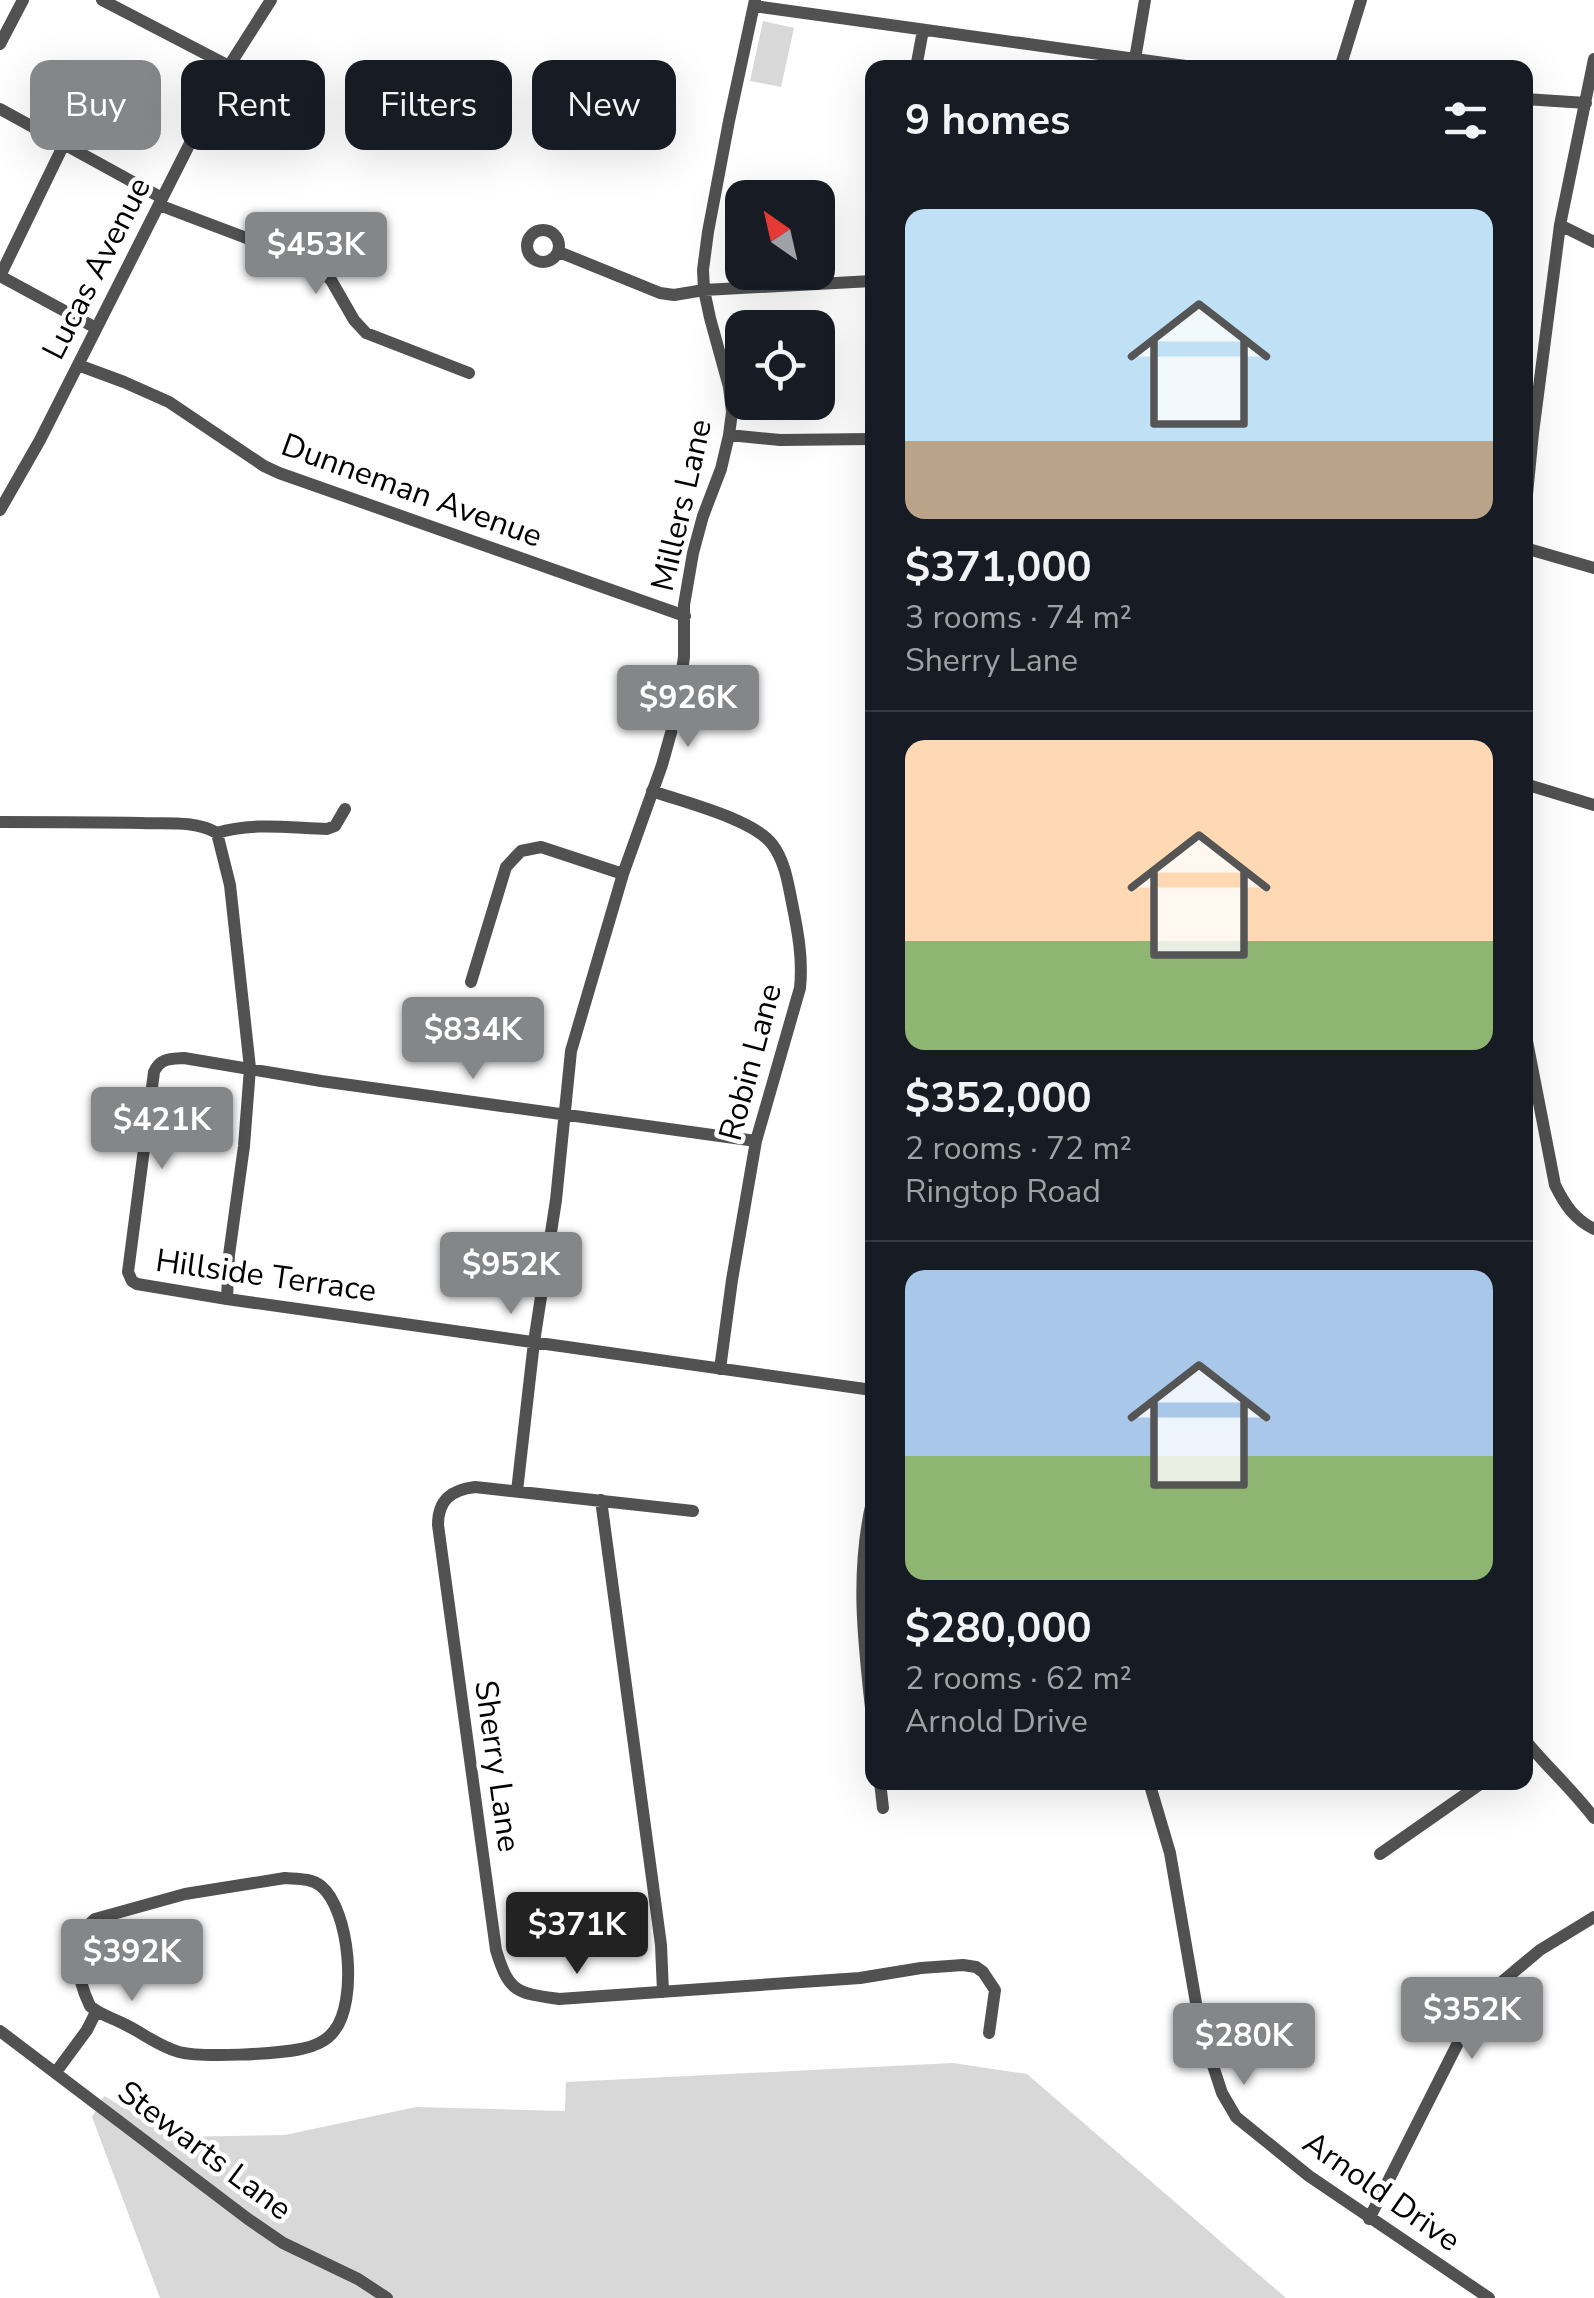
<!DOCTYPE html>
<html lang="en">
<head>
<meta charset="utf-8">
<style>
	:root { --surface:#171b24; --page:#20242c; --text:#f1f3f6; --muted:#9ea1a6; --line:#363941; --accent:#858687 }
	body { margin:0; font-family:"Nunito Sans",sans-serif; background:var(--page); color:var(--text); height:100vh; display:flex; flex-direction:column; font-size:38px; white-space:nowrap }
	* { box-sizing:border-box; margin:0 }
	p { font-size:32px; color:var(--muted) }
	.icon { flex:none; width:55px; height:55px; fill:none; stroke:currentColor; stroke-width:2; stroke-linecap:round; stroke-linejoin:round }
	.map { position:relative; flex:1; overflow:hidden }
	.drawer { position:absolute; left:865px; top:60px; width:668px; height:1730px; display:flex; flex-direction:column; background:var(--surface); border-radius:20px; box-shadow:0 10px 40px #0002 }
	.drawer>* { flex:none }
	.top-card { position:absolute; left:30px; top:60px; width:685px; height:90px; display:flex; gap:20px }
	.needle { width:65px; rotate:326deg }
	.tools { position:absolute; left:725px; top:180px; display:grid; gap:20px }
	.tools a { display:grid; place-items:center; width:110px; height:110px; border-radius:20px; background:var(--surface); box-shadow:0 10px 40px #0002; font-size:50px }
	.price { position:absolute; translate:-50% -85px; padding:0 22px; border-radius:10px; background:var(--accent); color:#fff; font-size:32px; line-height:65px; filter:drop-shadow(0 2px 5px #0008) }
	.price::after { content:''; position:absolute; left:50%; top:60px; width:30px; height:22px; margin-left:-15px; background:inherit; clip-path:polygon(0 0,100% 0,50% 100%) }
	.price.selected { background:#222; color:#fff }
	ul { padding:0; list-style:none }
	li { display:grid; align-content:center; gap:20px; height:530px; padding:0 40px }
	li+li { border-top:2px solid var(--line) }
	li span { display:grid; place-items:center; height:310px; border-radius:20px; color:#555 }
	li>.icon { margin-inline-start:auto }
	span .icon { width:180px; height:180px; fill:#fffc; stroke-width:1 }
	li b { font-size:42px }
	h2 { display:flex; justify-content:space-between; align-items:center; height:120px; padding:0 40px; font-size:42px }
	.tag { padding:0 35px; border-radius:20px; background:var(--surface); box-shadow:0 10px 40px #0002; font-size:35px; line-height:90px }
	.tag.selected { background:var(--accent); color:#fff }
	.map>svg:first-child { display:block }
	.green { fill:#d8d8d8 }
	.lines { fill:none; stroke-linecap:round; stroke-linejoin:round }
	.minor { stroke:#515151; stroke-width:12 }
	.labels { text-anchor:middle; stroke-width:9; stroke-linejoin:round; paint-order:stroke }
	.street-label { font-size:32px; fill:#000; stroke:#fff }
</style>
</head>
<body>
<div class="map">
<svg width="1594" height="2298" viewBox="0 0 1594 2298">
	<rect width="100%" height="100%" fill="#fff"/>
	<path class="green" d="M763,21L794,28L781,87L750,81Z
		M953,2063L1027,2074L1286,2298H160L92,2117L104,2096L175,2137L285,2135L416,2107L565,2111L566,2082Z"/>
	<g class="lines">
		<path class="minor" d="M102,0L229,66
			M754,6L1200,68
			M0,44L23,0
			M1134,65L1145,0
			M916,68L923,30
			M1340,68L1361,0
			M1525,99L1586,103
			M0,109L162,198
			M159,205L294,256L317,267L331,280L354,320L366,333L469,373
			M1560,225L1594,242
			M527 246a16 16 0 1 1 32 0a16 16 0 1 1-32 0Z
			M559,252L660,293L674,295L704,290L872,281
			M0,276L64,144
			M0,276L96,328
			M78,365L124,382L169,402L264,466L279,473L685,616
			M729,435L780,440L872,439
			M0,510L40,440L229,66L271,0
			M1525,515L1533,433L1560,225L1594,59
			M1525,548L1594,568
			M1525,784L1594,805
			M652,791C683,802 753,819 772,844C785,861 788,883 792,903C798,932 803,959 800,988L756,1141L732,1280L720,1369
			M0,822C47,822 94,822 141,823C165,824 195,820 217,833C251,822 291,828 327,829L335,826L345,809
			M217,833L230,885L250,1068L244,1146L229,1255L227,1299
			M471,982L506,867L521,851L541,847L623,874
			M1525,1031L1555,1185C1565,1205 1574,1219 1594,1229
			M756,1141L321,1081L184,1058C170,1059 160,1058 154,1072L128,1272L132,1281L137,1284L227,1299L872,1390
			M517,1491L534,1342L556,1200L571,1051L623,874L662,765L674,722L684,657V605L693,553L703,516L721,469L729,435L732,412L729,387L710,318L704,290L703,270L708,232L729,121L755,0
			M601,1500L661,1945L663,1992
			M872,1502C855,1574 864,1645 872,1717
			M693,1511L475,1487C451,1490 438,1500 438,1525L496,1950C509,1993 517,1993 559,1999L860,1978L921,1968L963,1965L976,1967L983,1972L995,1990L989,2033
			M1525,1740C1547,1767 1573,1790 1594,1818
			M880,1782L883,1808
			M1149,1782L1170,1853L1200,2026L1222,2093L1236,2117L1309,2176L1489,2298
			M1380,1854L1483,1782
			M285,1878C297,1879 311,1878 321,1886C350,1910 358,2002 334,2031C327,2041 313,2047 301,2049C276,2054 203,2058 179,2052C158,2046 143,2033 124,2024C113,2018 100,2015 90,2006C77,1979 69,1940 95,1919L185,1894Z
			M0,2031L248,2219L283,2243L358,2279L387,2298
			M56,2072L87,2030L96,2012
			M1369,2219L1464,2031L1492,1990L1540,1950L1594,1917"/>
	</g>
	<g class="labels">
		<g class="street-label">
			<text transform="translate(96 268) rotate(-63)" y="11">Lucas Avenue</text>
			<text transform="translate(412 490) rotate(20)" y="11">Dunneman Avenue</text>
			<text transform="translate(681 505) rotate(-77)" y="11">Millers Lane</text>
			<text transform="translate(750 1062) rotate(-75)" y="11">Robin Lane</text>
			<text transform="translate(266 1275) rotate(8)" y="11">Hillside Terrace</text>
			<text transform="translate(498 1766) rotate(82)" y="11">Sherry Lane</text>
			<text transform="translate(205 2150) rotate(37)" y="11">Stewarts Lane</text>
			<text transform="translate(1382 2191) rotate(35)" y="11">Arnold Drive</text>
		</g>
	</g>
</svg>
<div class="tools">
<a><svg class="needle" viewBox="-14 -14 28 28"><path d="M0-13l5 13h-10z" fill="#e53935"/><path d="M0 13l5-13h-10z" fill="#9ea1a6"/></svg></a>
<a><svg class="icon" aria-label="locate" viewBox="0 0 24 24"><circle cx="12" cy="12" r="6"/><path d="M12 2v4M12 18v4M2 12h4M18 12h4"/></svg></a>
</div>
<b class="price" style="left:316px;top:297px">$453K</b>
<b class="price" style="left:688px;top:750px">$926K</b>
<b class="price" style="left:473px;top:1082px">$834K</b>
<b class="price" style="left:162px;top:1172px">$421K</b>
<b class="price" style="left:511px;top:1317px">$952K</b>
<b class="price selected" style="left:577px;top:1977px">$371K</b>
<b class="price" style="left:132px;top:2004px">$392K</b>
<b class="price" style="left:1472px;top:2062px">$352K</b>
<b class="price" style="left:1244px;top:2088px">$280K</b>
<div class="top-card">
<a class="tag selected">Buy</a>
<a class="tag">Rent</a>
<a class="tag">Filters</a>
<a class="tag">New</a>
</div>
<section class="drawer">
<h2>9 homes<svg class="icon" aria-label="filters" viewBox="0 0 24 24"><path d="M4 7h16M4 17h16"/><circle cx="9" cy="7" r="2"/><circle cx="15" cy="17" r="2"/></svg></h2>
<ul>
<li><span style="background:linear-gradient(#bfe0f5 75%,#b9a48a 0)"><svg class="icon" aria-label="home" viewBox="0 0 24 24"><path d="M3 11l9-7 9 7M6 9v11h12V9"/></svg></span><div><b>$371,000</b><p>3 rooms · 74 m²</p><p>Sherry Lane</p></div></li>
<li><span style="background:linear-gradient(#ffd9b3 65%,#8fb573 0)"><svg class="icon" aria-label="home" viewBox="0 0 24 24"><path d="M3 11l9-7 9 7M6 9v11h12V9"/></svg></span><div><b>$352,000</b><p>2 rooms · 72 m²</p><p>Ringtop Road</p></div></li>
<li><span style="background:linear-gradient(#a9c7e8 60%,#8fb573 0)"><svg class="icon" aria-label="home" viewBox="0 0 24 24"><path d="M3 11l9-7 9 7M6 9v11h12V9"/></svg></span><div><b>$280,000</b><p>2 rooms · 62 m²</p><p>Arnold Drive</p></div></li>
</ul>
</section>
</div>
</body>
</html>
